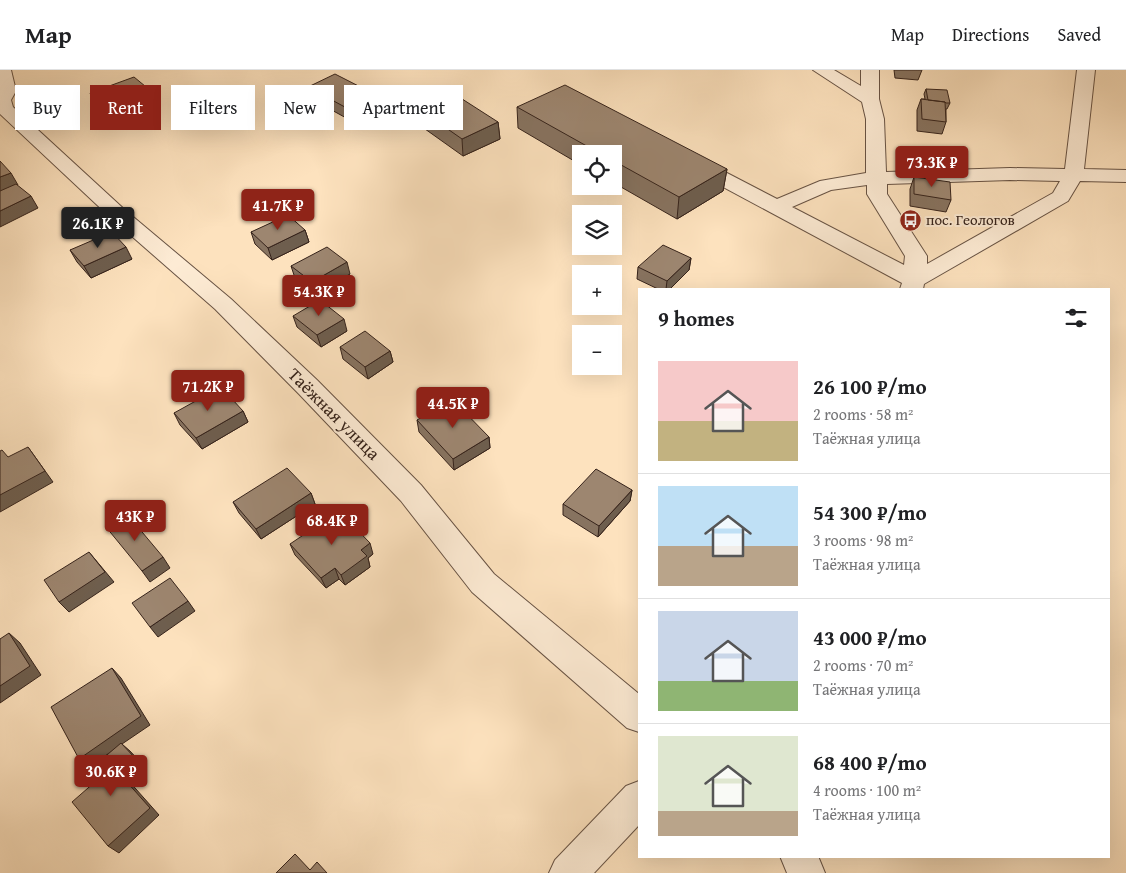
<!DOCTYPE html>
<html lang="en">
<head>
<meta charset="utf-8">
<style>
	:root { --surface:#fff; --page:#f6f6f6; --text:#202124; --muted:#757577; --line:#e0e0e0; --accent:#8f2418 }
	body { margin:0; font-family:"Gentium Book Plus",serif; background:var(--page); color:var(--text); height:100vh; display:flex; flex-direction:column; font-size:19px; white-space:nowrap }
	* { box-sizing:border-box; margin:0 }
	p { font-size:16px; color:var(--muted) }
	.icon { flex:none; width:28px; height:28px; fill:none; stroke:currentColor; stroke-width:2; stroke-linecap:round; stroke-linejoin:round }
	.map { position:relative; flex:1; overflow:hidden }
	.sheet { position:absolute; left:638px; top:218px; width:472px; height:570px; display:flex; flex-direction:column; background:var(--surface); border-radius:0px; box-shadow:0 5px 20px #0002 }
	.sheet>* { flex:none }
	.banner { position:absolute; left:15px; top:15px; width:475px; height:45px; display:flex; gap:10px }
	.buttons { position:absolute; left:572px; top:75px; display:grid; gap:10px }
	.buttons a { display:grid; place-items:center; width:50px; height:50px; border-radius:0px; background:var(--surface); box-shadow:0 5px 20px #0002; font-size:25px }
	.price { position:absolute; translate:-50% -42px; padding:0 11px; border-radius:5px; background:var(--accent); color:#fff; font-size:16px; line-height:32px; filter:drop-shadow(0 1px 2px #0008) }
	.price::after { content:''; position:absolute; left:50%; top:30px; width:15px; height:11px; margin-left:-8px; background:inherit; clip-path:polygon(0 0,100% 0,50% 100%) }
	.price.active { background:#222; color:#fff }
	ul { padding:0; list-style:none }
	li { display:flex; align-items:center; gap:15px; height:125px; padding:0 20px }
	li+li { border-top:1px solid var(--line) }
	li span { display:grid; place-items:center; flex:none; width:140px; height:100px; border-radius:0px; color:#555 }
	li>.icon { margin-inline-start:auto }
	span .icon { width:60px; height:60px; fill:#fffc; stroke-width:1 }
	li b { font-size:21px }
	h2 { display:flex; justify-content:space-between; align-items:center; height:60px; padding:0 20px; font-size:21px }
	.pill { padding:0 18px; border-radius:0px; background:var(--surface); box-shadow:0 5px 20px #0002; font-size:18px; line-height:45px }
	.pill.active { background:var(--accent); color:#fff }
	header { display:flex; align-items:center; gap:30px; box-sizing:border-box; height:70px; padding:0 25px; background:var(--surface); border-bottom:1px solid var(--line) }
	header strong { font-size:24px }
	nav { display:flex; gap:28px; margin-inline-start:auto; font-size:18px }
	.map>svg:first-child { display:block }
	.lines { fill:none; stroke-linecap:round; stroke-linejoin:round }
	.minor-casing { stroke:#685344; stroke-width:2 }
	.minor { fill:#feecd5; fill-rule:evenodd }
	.wall { fill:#877360; stroke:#36231b }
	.shaded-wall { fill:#6e5e4e; stroke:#36231b }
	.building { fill:#9d8670; stroke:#36231b }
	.labels { text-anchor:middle; stroke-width:4; stroke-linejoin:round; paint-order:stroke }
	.far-poi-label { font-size:15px; fill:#36231b; stroke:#feecd5; text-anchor:start }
	.street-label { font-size:18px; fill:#36231b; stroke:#feecd5 }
</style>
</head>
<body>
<header>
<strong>Map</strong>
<nav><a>Map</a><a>Directions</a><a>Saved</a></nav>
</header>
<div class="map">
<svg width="1126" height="803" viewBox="0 0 1126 803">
	<rect width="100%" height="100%" fill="#fde2be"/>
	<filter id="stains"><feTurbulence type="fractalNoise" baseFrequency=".004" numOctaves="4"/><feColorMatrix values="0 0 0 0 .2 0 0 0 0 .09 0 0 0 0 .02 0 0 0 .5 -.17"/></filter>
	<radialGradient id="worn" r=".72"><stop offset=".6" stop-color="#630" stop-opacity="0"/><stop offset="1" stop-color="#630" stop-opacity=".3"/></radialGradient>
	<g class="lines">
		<defs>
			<path id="minor" d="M0,0H11L16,21L11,30L13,37L125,140L231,229L317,310L421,415L494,504L639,624V662L627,658L472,522L401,431L299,324L215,239L111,148L0,44Z
				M813,0H834L861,16V0H879V29L884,49L886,102L1010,98L1065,99L1077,0H1095L1084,99L1126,100V112L1080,111L1068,131L924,214L923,219H900L902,213L686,97L683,93L686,89H700L777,129L820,111L866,103V49L862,32ZM1010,110L1060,111L1053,123L927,194V186L887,124V114ZM867,115V124L905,186L904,195L792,137L831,120Z
				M639,711V755L594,803H549L555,790L626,716Z
				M780,786H818L825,803H787Z"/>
		</defs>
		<use href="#minor" class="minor-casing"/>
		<use href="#minor" class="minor"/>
	</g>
	<path class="wall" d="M894,0H922L918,10L895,8Z
		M308,17L384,40L357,54L310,28Z
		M926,19L950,33L947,39H946V52L942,64L917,61V40L921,29H925L924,24Z
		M151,21L155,32L111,49L95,34L90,23Z
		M409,32L498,52L500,69L463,86L411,49Z
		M517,37L727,99L723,121L677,149L614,113V84H581V95L518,58Z
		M914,107L951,130L946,142L910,136V119Z
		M305,160L309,172L272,190L255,174L251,162Z
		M70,180L132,189L91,208L77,192Z
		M691,188L689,200L670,219H658L637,209L638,197Z
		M291,196L350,204L315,224L295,208Z
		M293,246L347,261L321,277L297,257Z
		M340,277L390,281L393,292L368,309L343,289Z
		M243,341L248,352L202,379L180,355L174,343Z
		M417,350L489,367L490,378L454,400L419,362Z
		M632,420L630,431L598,467L563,445V434Z
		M311,423L315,434L261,469L239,443L233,432Z
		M290,474L373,484L368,488L370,497L345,515L339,509L326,518L295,485Z"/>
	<path class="shaded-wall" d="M151,21L155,32L111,49L106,37Z
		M382,28L384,40L357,54L354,42Z
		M498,52L500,69L463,86L462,69Z
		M727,99L723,121L677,149L679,127Z
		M11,103L18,115L0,122V107Z
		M31,126L38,138L0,157V141Z
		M305,160L309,172L272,190L268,178Z
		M126,177L132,189L91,208L84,196Z
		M691,188L689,200L670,219H666L667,211Z
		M347,192L350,204L315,224L312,212Z
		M344,249L347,261L321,277L317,265Z
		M390,281L393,292L368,309L365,297Z
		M243,341L248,352L202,379L196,368Z
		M489,367L490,378L454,400L453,389Z
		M28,377L53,412L0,442V425Z
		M632,420L630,431L598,467L599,456Z
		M311,423L315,434L261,469L256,459Z
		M370,473L373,484L368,488L370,497L345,515L341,505L361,480Z
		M89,482L114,512L69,542L59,532Z
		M163,487L170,498L150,512L142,501Z
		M335,498L339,509L326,518L321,508Z
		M188,531L195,541L158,567L150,557Z
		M9,563L20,573L41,605L0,633V616Z
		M112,598L121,608L150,655L122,674L130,681L144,696L128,710L159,745L119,783L108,776L122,674L89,697L79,689Z"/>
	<path class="building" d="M335,4L382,28L354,42L308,17Z
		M134,7L151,21L106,37L90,23Z
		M565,15L727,99L679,127L614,91V84H601L517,37Z
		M445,18L498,52L462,69L409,32Z
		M926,19L947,20L950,33H946L945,32L928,30Z
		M921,29L945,32L946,52L922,49Z
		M0,91L11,103L0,107Z
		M914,107L950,112L951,130L914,124Z
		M16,114L31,126L0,141V121Z
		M288,145L305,160L268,178L251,162Z
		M112,162L126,177L84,196L70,180Z
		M663,175L691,188L667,211L638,197Z
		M327,177L347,192L312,212L291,196Z
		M320,230L344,249L317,265L293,246Z
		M365,261L390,281L365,297L340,277Z
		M221,317L243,341L196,368L174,343Z
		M453,330L489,367L453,389L417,350Z
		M28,377L45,401L0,425V381L2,380L8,387Z
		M287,398L311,423L256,459L233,432Z
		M596,399L632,420L599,456L563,434Z
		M339,441L370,473L361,480L367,486L341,505L335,498L321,508L290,474Z
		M127,444L163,487L142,501L106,457Z
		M89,482L105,502L59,532L44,510Z
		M170,508L188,531L150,557L132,533Z
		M9,563L30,596L0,616V569Z
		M112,598L141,646L79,689L51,637Z
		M121,673L135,688L118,702L150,738L108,776L72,732L96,711L87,702Z
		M295,784L310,800L317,792L327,803H276Z"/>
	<defs>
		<symbol id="bus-disc" viewBox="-11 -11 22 22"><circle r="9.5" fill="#8f2418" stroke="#feecd5"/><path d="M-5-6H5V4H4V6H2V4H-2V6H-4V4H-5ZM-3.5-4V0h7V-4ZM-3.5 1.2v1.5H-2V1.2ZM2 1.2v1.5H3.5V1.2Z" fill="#fff"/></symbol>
	</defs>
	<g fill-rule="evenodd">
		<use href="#bus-disc" x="898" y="138" width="25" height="25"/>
	</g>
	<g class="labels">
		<g class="far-poi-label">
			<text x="926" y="155">пос. Геологов</text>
		</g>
		<g class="street-label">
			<text transform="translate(334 344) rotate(45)" y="6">Таёжная улица</text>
		</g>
	</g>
	<rect width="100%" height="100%" filter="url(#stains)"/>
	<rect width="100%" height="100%" fill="url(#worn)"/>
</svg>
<div class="buttons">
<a><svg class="icon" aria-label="locate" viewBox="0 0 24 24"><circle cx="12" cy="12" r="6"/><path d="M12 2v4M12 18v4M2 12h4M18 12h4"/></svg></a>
<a><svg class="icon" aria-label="layers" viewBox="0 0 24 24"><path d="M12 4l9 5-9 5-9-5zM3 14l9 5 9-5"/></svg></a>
<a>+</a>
<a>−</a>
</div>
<b class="price" style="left:932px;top:118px">73.3K ₽</b>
<b class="price" style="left:278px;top:161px">41.7K ₽</b>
<b class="price active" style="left:98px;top:179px">26.1K ₽</b>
<b class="price" style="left:319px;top:247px">54.3K ₽</b>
<b class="price" style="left:208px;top:342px">71.2K ₽</b>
<b class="price" style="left:453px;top:359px">44.5K ₽</b>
<b class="price" style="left:135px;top:472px">43K ₽</b>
<b class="price" style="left:332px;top:476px">68.4K ₽</b>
<b class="price" style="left:111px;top:727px">30.6K ₽</b>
<div class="banner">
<a class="pill">Buy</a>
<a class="pill active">Rent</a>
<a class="pill">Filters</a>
<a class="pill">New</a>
<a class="pill">Apartment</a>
</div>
<section class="sheet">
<h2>9 homes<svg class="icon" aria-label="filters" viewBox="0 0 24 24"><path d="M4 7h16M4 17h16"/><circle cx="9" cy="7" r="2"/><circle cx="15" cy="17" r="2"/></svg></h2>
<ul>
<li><span style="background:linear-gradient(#f6c9c9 60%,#c2b280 0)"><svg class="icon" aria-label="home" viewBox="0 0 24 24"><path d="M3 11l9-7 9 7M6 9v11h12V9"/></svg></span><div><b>26 100 ₽/mo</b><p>2 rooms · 58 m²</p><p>Таёжная улица</p></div></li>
<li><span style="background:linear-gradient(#bfe0f5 60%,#b9a48a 0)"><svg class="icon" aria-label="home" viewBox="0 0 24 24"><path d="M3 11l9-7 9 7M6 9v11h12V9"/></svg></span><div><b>54 300 ₽/mo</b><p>3 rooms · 98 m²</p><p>Таёжная улица</p></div></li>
<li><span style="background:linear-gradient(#c9d6e8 70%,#8fb573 0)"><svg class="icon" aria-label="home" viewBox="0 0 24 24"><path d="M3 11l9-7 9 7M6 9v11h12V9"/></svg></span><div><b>43 000 ₽/mo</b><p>2 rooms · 70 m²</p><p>Таёжная улица</p></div></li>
<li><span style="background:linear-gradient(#dfe7d0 75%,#b9a48a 0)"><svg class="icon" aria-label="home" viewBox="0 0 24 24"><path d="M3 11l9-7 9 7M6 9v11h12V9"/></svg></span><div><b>68 400 ₽/mo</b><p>4 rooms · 100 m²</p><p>Таёжная улица</p></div></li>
</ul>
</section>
</div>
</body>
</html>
